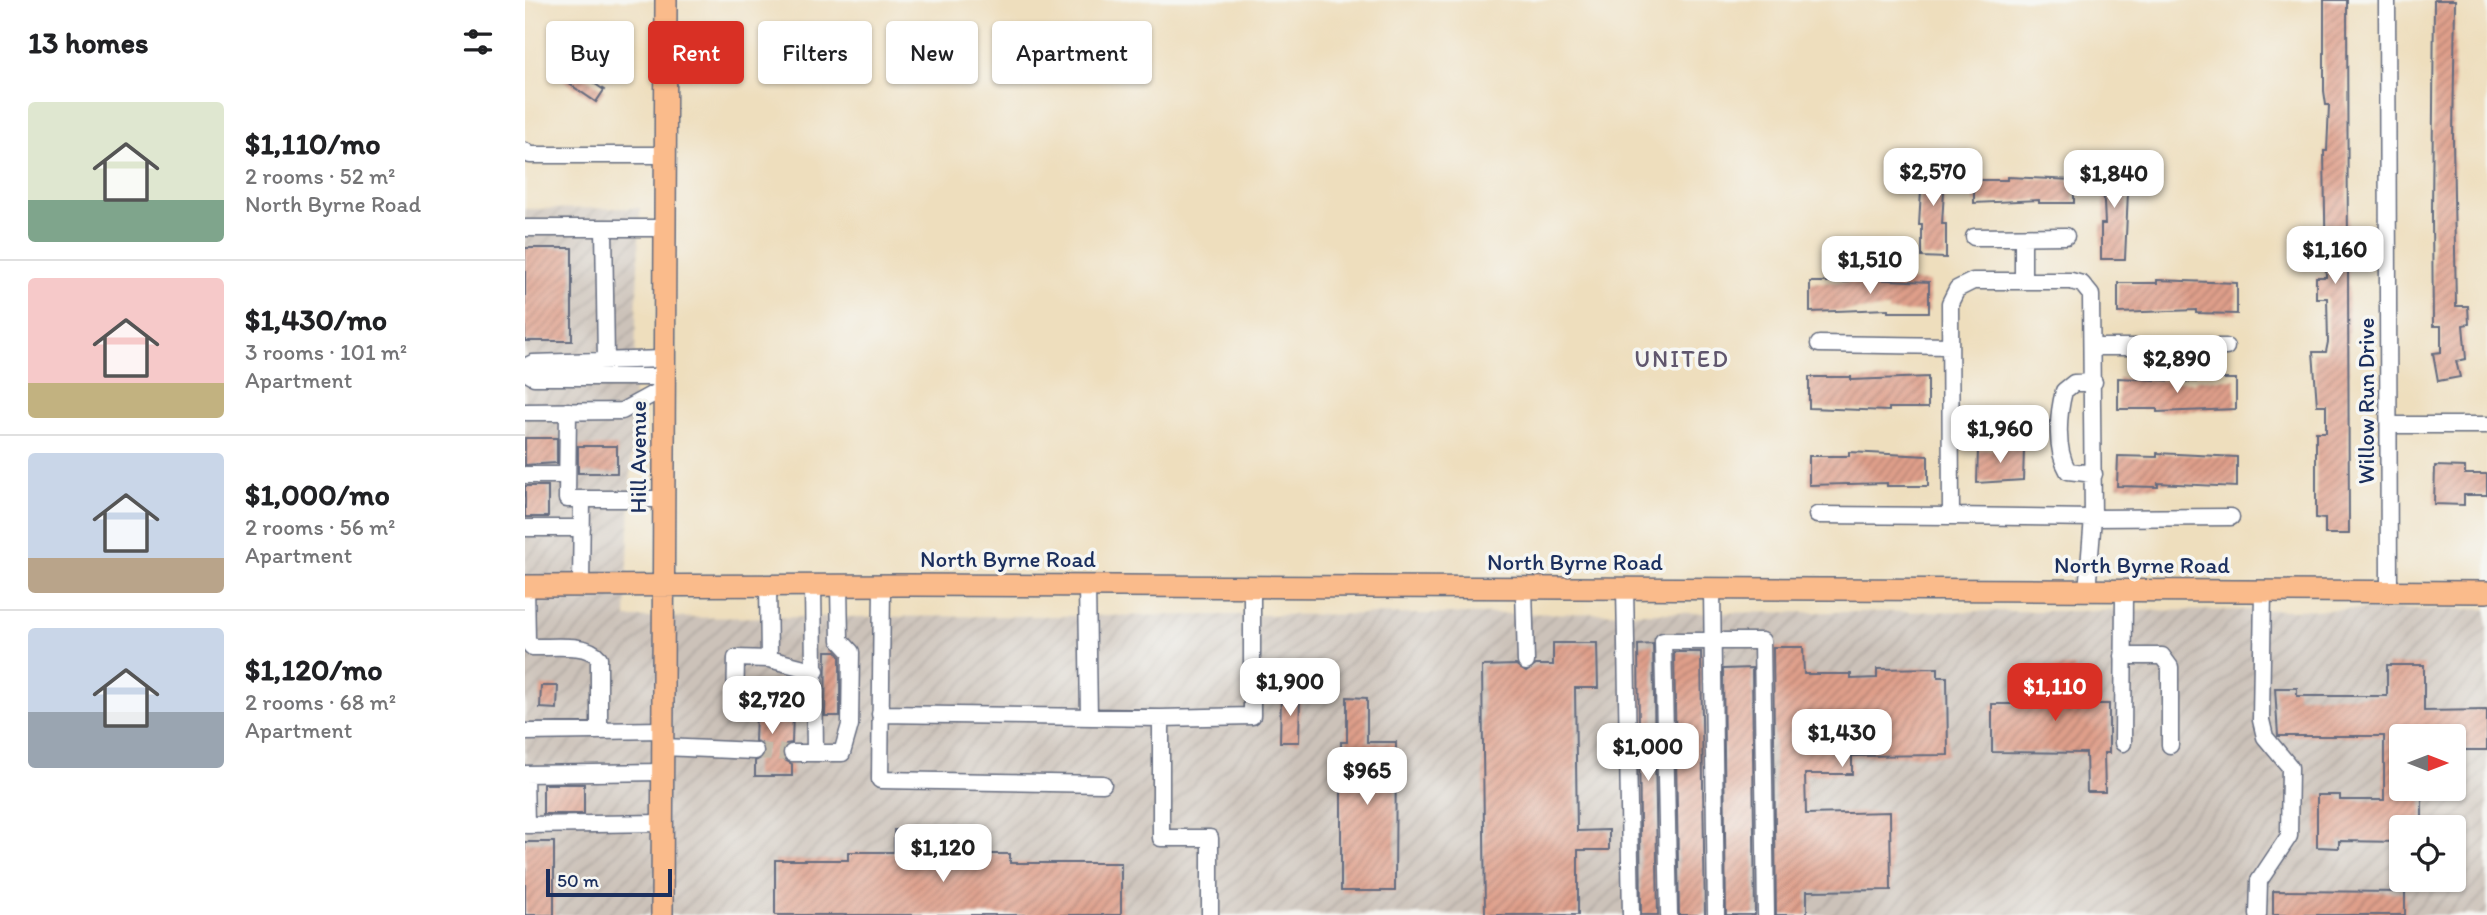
<!DOCTYPE html>
<html lang="en">
<head>
<meta charset="utf-8">
<style>
	:root { --surface:#fff; --page:#f6f6f6; --text:#202124; --muted:#757577; --line:#e0e0e0; --accent:#d93025 }
	body { margin:0; font-family:Itim,sans-serif; background:var(--page); color:var(--text); height:100vh; display:flex; flex-direction:column; font-size:26px; white-space:nowrap }
	* { box-sizing:border-box; margin:0 }
	p { font-size:23px; color:var(--muted) }
	.icon { flex:none; width:38px; height:38px; fill:none; stroke:currentColor; stroke-width:2; stroke-linecap:round; stroke-linejoin:round }
	.map { position:relative; flex:1; overflow:hidden }
	.panel { display:flex; flex-direction:column; background:var(--surface); width:525px }
	.panel>* { flex:none }
	.hud { position:absolute; left:21px; top:21px; width:665px; height:63px; display:flex; gap:14px }
	.needle { width:46px; rotate:90deg }
	.fabs { position:absolute; left:1864px; top:724px; display:grid; gap:14px }
	.fabs a { display:grid; place-items:center; width:77px; height:77px; border-radius:7px; background:var(--surface); box-shadow:0 2px 5px #0004; font-size:35px }
	.scale { position:absolute; left:21px; bottom:18px; width:126px; box-sizing:border-box; padding-left:7px; border:4px solid #1b2f5e; border-top:0; font-size:19px; line-height:24px; white-space:nowrap; color:#1b2f5e; -webkit-text-stroke:5px #f6f6f2; paint-order:stroke }
	.price { position:absolute; translate:-50% -60px; padding:0 16px; border-radius:14px; background:#fff; color:#222; font-size:23px; line-height:46px; filter:drop-shadow(0 2px 4px #0008) }
	.price::after { content:''; position:absolute; left:50%; top:42px; width:21px; height:16px; margin-left:-10px; background:inherit; clip-path:polygon(0 0,100% 0,50% 100%) }
	.price.current { background:var(--accent); color:#fff }
	ul { padding:0; list-style:none }
	li { display:flex; align-items:center; gap:21px; height:175px; padding:0 28px }
	li+li { border-top:2px solid var(--line) }
	li span { display:grid; place-items:center; flex:none; width:196px; height:140px; border-radius:7px; color:#555 }
	li>.icon { margin-inline-start:auto }
	span .icon { width:84px; height:84px; fill:#fffc; stroke-width:1 }
	li b { font-size:30px }
	h2 { display:flex; justify-content:space-between; align-items:center; height:84px; padding:0 28px; font-size:30px }
	.chip { padding:0 24px; border-radius:7px; background:var(--surface); box-shadow:0 2px 5px #0004; font-size:24px; line-height:63px }
	.chip.current { background:var(--accent); color:#fff }
	main { display:flex; flex:1; min-height:0 }
	.map>svg:first-child { display:block }
	.industrial { fill:url(#industrial-furrows); fill-rule:evenodd }
	.building { fill:url(#building-hatch) }
	.lines { fill:none; stroke-linecap:round; stroke-linejoin:round }
	.minor-tunnel { stroke:#c4bbaa; stroke-width:16; stroke-dasharray:16 8; stroke-linecap:butt }
	.minor-casing { stroke:#656c7f; stroke-width:19 }
	.major-casing { stroke:#656c7f; stroke-width:24 }
	.minor { stroke:#fff; stroke-width:16 }
	.major { stroke:#fabb8b; stroke-width:21 }
	.labels { text-anchor:middle; stroke-width:7; stroke-linejoin:round; paint-order:stroke }
	.street-label { font-size:23px; fill:#1b2f5e; stroke:#f6f6f2 }
	.neighbourhood-label { font-size:24px; letter-spacing:2px; fill:#60566d; stroke:#f6f6f2 }
</style>
</head>
<body>
<main>
<section class="panel">
<h2>13 homes<svg class="icon" aria-label="filters" viewBox="0 0 24 24"><path d="M4 7h16M4 17h16"/><circle cx="9" cy="7" r="2"/><circle cx="15" cy="17" r="2"/></svg></h2>
<ul>
<li><span style="background:linear-gradient(#dfe7d0 70%,#7fa58c 0)"><svg class="icon" aria-label="home" viewBox="0 0 24 24"><path d="M3 11l9-7 9 7M6 9v11h12V9"/></svg></span><div><b>$1,110/mo</b><p>2 rooms · 52 m²</p><p>North Byrne Road</p></div></li>
<li><span style="background:linear-gradient(#f6c9c9 75%,#c2b280 0)"><svg class="icon" aria-label="home" viewBox="0 0 24 24"><path d="M3 11l9-7 9 7M6 9v11h12V9"/></svg></span><div><b>$1,430/mo</b><p>3 rooms · 101 m²</p><p>Apartment</p></div></li>
<li><span style="background:linear-gradient(#c9d6e8 75%,#b9a48a 0)"><svg class="icon" aria-label="home" viewBox="0 0 24 24"><path d="M3 11l9-7 9 7M6 9v11h12V9"/></svg></span><div><b>$1,000/mo</b><p>2 rooms · 56 m²</p><p>Apartment</p></div></li>
<li><span style="background:linear-gradient(#c9d6e8 60%,#9aa5b1 0)"><svg class="icon" aria-label="home" viewBox="0 0 24 24"><path d="M3 11l9-7 9 7M6 9v11h12V9"/></svg></span><div><b>$1,120/mo</b><p>2 rooms · 68 m²</p><p>Apartment</p></div></li>
</ul>
</section>
<div class="map">
<svg width="1962" height="915" viewBox="0 0 1962 915">
	<defs>
		<pattern id="industrial-furrows" width="10" height="10" patternUnits="userSpaceOnUse" patternTransform="scale(1.75)"><rect width="10" height="10" fill="#ccc2b9"/><path d="M-1 1l2-2M0 10L10 0M9 11l2-2" fill="none" stroke="#afa7a1"/></pattern>
		<pattern id="building-hatch" width="6" height="6" patternUnits="userSpaceOnUse" patternTransform="scale(1.75)"><rect width="6" height="6" fill="#df9f8a"/><path d="M-1 1l2-2M0 6l6-6M5 7l2-2" fill="none" stroke="#b48274"/></pattern>
	</defs>
	<rect width="100%" height="100%" fill="#f6f6f2"/>
	<filter id="ink" filterUnits="userSpaceOnUse"><feTurbulence type="fractalNoise" baseFrequency=".0143" numOctaves="2"/><feDisplacementMap in="SourceGraphic" scale="14" xChannelSelector="R" yChannelSelector="G"/><feConvolveMatrix kernelMatrix="1 2 1 2 8 2 1 2 1" color-interpolation-filters="sRGB"/></filter>
	<filter id="wash" filterUnits="userSpaceOnUse"><feTurbulence type="fractalNoise" baseFrequency=".00686" numOctaves="4" result="noise"/><feDisplacementMap in="SourceGraphic" scale="28" xChannelSelector="R" yChannelSelector="G"/><feGaussianBlur stdDeviation="1.57" result="paint"/><feColorMatrix in="noise" values="0 0 0 0 0 0 0 0 0 0 0 0 0 0 0 0 0 1.4 0 .05"/><feComposite in="paint" operator="in"/></filter>
	<g filter="url(#wash)">
		<rect width="100%" height="100%" fill="#eedebd"/>
		<path class="industrial" d="M115,208L101,618L1962,609V915H0V209ZM1876,737H1928V789H1876ZM1876,828H1928V880H1876Z"/>
		<g id="blocks">
			<path class="building" d="M1799,0H1822L1824,534H1800V519L1791,518V432H1801V405H1792L1788,352H1801L1803,342L1802,298H1791V277H1801L1799,151H1802L1804,105H1801L1799,91Z
				M1909,0H1930L1928,139L1931,306H1943L1944,324L1938,325L1941,359L1931,361L1935,377L1913,381L1908,353L1916,352V326H1908L1907,215Z
				M42,65L79,90L71,102L34,77Z
				M1398,157H1421L1417,224H1421V258L1397,257V225H1394Z
				M1577,159H1600V191H1603L1600,259H1576V224H1580Z
				M1482,177L1549,180V203H1514V200L1449,203V180H1482Z
				M0,248H47V341H0Z
				M1324,278L1404,282V312H1363V309L1285,312V282H1324Z
				M1632,280L1712,283V314L1671,313V310L1593,313V283H1632Z
				M1284,377H1326V380L1403,377V408H1364V411L1284,408Z
				M1593,378L1671,382V379H1711V409L1632,412V409H1593Z
				M0,438H32V463L0,465Z
				M53,446H92V473H53Z
				M1453,449H1499L1498,480L1452,483Z
				M1324,452L1403,456V486H1362V483L1284,485V456H1324Z
				M1632,453L1712,457V487L1633,483V487L1592,486L1593,456L1632,457Z
				M1910,466L1940,467V474H1962V495H1939V505L1909,504Z
				M0,486H23V517H0Z
				M1028,643H1072L1073,688H1050L1052,831L1084,830V850H1053V915H960L957,666L991,665L1001,672L1011,665H1028Z
				M1128,644L1133,915H1116L1113,645Z
				M1248,647H1278L1279,674H1326V679L1352,678V669L1413,668V677H1422L1423,755L1327,756V774H1280L1281,814L1365,812L1366,890L1282,891V915H1251Z
				M301,651H311L315,656V716H300Z
				M1149,652H1176L1180,915H1154Z
				M1862,665H1899V711L1962,710V750H1928V737H1876V789H1897V828H1876V842L1814,841V848L1792,847V795H1815V800H1859V736H1753L1750,688H1772V696H1862Z
				M1501,667H1550V704H1584V753H1579L1580,792H1562L1561,753L1467,752V704H1501Z
				M1227,668L1230,915H1201L1198,669Z
				M16,686H33L32,709L15,708Z
				M232,686H247V713H268L267,743L261,744L257,752L258,759L267,764V776H230V761L238,757L240,751L236,743L230,741Z
				M756,693H775L774,742H755Z
				M822,697L842,698V742H871L870,891H816V742H822Z
				M18,784H59V814H18Z
				M369,830H400V842H441V854H485V863H596V915H250V860H323V852H369Z
				M0,842H29V915H0Z
				M1748,891L1880,892V915H1748Z"/>
		</g>
	</g>
	<g filter="url(#ink)">
		<use href="#blocks" fill-opacity="0" stroke="#656c7f" stroke-width="2"/>
		<g class="lines">
			<path class="minor-tunnel" d="M230,751L267,753"/>
			<defs>
				<path id="minor" d="M1862,0L1864,592
					M0,151L5,155H141
					M0,228H140
					M79,228L81,361
					M1449,237L1541,236
					M1448,281H1546L1557,284L1566,295L1568,518L1426,516L1425,303L1432,289Z
					M1498,281V237
					M1294,344L1425,346
					M1569,347H1701
					M0,367L8,363L139,359
					M0,372L9,377H139
					M43,411L42,499H139
					M0,412L97,411L139,388
					M1864,425H1962
					M1569,474L1543,471C1530,449 1533,414 1539,391L1549,383L1569,382
					M0,475H42
					M1292,515L1426,516
					M0,528H57
					M357,585L355,780L578,784
					M1,586L2,641L7,647C26,648 62,642 74,658V731
					M56,586L57,499
					M288,586L290,753
					M562,586L564,717
					M999,588L1001,662
					M1100,588L1106,915
					M1187,589L1191,915
					M1562,591L1568,518L1706,517
					M1598,656H1637L1645,667V745
					M244,659L291,671
					M210,711L211,658L244,659L243,585
					M355,714L636,718L727,716V587
					M636,718V838H685V915
					M0,732L138,730
					M1598,743L1599,591
					M138,747L230,751
					M267,753H317L325,725L326,652L315,640L314,586
					M137,772L0,774L1,825L137,823
					M1144,915L1138,641H1237L1241,915
					M1733,915L1734,881L1764,836L1765,767L1740,737L1736,720L1738,591"/>
				<path id="major" d="M0,586L381,585L1962,592
					M137,915L141,0"/>
			</defs>
			<use href="#minor" class="minor-casing"/>
			<use href="#major" class="major-casing"/>
			<use href="#minor" class="minor"/>
			<use href="#major" class="major"/>
		</g>
	</g>
	<g class="labels">
		<g class="street-label">
			<text transform="translate(1841 401) rotate(-90)" y="8">Willow Run Drive</text>
			<text transform="translate(113 457) rotate(-90)" y="8">Hill Avenue</text>
			<text x="483" y="567">North Byrne Road</text>
			<text x="1050" y="570">North Byrne Road</text>
			<text x="1617" y="573">North Byrne Road</text>
		</g>
		<g class="neighbourhood-label">
			<text x="1157" y="367">UNITED</text>
		</g>
	</g>
</svg>
<div class="fabs">
<a><svg class="needle" viewBox="-14 -14 28 28"><path d="M0-13l5 13h-10z" fill="#e53935"/><path d="M0 13l5-13h-10z" fill="#757577"/></svg></a>
<a><svg class="icon" aria-label="locate" viewBox="0 0 24 24"><circle cx="12" cy="12" r="6"/><path d="M12 2v4M12 18v4M2 12h4M18 12h4"/></svg></a>
</div>
<div class="scale">50 m</div>
<b class="price" style="left:1408px;top:208px">$2,570</b>
<b class="price" style="left:1589px;top:210px">$1,840</b>
<b class="price" style="left:1810px;top:286px">$1,160</b>
<b class="price" style="left:1345px;top:296px">$1,510</b>
<b class="price" style="left:1652px;top:395px">$2,890</b>
<b class="price" style="left:1475px;top:465px">$1,960</b>
<b class="price" style="left:765px;top:718px">$1,900</b>
<b class="price current" style="left:1530px;top:723px">$1,110</b>
<b class="price" style="left:247px;top:736px">$2,720</b>
<b class="price" style="left:1317px;top:769px">$1,430</b>
<b class="price" style="left:1123px;top:783px">$1,000</b>
<b class="price" style="left:842px;top:807px">$965</b>
<b class="price" style="left:418px;top:884px">$1,120</b>
<div class="hud">
<a class="chip">Buy</a>
<a class="chip current">Rent</a>
<a class="chip">Filters</a>
<a class="chip">New</a>
<a class="chip">Apartment</a>
</div>
</div>
</main>
</body>
</html>
